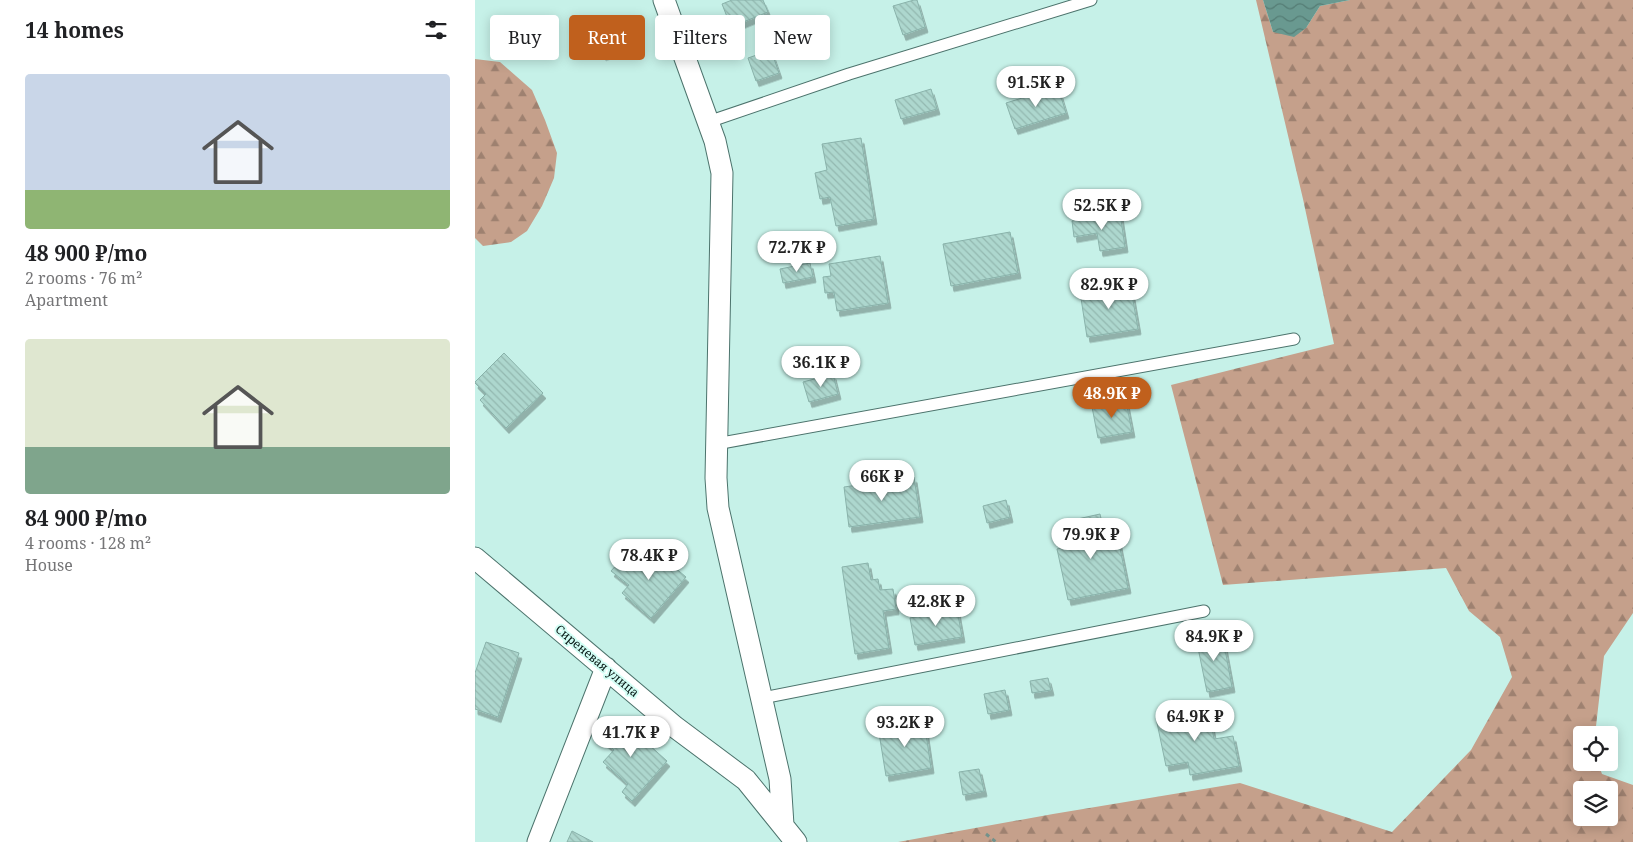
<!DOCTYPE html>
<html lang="en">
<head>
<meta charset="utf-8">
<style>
	:root { --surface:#fff; --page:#f2f2f2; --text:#202124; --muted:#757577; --accent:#c0601d }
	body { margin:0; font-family:"Noto Serif",serif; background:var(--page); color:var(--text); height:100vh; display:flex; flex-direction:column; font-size:19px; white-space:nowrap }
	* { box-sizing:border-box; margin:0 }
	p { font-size:16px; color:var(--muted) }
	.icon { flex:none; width:28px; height:28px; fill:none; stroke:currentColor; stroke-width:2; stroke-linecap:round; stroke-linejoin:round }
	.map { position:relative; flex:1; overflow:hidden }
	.details { display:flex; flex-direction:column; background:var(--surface); width:475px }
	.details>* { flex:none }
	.top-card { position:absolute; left:15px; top:15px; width:475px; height:45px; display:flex; gap:10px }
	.controls { position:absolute; left:1098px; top:726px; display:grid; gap:10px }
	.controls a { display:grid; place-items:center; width:45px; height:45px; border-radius:5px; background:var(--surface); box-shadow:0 2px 12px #0003; font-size:25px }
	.price { position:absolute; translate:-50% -42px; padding:0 11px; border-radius:18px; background:#fff; color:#222; font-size:16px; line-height:32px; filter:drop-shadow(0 1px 2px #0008) }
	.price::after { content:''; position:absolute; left:50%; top:30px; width:15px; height:11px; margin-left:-8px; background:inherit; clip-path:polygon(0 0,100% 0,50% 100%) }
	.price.active { background:var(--accent); color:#fff }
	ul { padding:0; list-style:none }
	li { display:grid; align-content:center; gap:10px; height:265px; padding:0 25px }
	li span { display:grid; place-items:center; height:155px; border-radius:5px; color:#555 }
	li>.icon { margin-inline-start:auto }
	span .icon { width:90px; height:90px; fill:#fffc; stroke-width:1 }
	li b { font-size:21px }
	h2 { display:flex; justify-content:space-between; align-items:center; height:60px; padding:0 25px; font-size:21px }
	.tag { padding:0 18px; border-radius:5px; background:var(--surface); box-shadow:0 2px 12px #0003; font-size:18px; line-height:45px }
	.tag.active { background:var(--accent); color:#fff }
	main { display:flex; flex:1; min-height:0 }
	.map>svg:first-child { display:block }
	.forest { fill:url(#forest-firs); fill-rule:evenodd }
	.water { fill:url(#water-waves) }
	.building { fill:url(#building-back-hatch); stroke:#89b2aa; filter:url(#shadow) }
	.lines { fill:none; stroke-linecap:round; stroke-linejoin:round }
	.service-casing { stroke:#4c736c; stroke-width:13 }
	.minor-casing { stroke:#4c736c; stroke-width:23 }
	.path { stroke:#73928b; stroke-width:3; stroke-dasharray:4 4; stroke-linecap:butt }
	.service { stroke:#fff; stroke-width:11 }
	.minor { stroke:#fff; stroke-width:21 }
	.labels { text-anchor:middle; stroke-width:4; stroke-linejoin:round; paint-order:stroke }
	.street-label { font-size:12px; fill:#061613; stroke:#d3fef5 }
</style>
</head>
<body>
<main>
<section class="details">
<h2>14 homes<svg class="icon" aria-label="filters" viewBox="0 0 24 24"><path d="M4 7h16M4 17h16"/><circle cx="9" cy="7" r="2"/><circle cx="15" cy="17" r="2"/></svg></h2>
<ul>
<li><span style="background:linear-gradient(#c9d6e8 75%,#8fb573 0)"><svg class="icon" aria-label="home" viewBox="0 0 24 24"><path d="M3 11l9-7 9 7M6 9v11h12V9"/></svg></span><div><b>48 900 ₽/mo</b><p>2 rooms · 76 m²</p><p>Apartment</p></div></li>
<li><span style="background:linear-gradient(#dfe7d0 70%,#7fa58c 0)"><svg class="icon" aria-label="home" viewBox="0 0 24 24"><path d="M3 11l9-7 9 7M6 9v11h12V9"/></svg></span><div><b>84 900 ₽/mo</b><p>4 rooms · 128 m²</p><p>House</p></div></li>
</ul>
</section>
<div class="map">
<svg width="1158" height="842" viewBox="0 0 1158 842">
	<defs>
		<pattern id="forest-firs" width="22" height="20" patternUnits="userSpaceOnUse" patternTransform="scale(1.25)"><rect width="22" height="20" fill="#c5a08b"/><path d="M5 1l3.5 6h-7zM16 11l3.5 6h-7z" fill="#9e8170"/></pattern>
		<pattern id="water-waves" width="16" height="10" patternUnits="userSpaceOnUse" patternTransform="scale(1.25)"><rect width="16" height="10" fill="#699990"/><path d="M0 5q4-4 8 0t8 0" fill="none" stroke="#547c74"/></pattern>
		<pattern id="building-back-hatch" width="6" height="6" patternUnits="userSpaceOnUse" patternTransform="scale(1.25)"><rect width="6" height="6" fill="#add7ce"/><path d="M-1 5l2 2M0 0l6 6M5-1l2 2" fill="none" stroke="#93b8b0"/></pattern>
		<filter id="shadow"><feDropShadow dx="3" dy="5.5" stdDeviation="0" flood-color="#0004"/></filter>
	</defs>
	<rect width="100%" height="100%" fill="#c6f1e8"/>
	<path class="forest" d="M781,0H788L798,32L831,28L845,6L875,0H1158V613L1129,656L1120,735H1106V762L1123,763L1127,774L1158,785V842H423L578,814L765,783L917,832L996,750L1037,677L1025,637L994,611L971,568L748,585L696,385L859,344L828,199ZM1106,790H1134V818H1106Z
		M0,59L25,62L57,90L70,120L82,153L79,178L67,206L52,231L36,242L8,246L0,238Z"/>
	<path class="water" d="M788,0H875L845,6L831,28L819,37L798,32Z"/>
	<path class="building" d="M257,0H288L293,12L256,27L247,4Z
		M439,0H442L450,27L428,35L418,6Z
		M146,25L154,45L128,55L120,35Z
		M296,50L304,73L281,81L273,58Z
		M583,87L591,113L540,129L531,103Z
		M456,89L462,109L426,119L420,100Z
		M386,138L399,219L361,226L355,197L345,199L340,173L352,170L347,144Z
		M645,213L650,247L625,251L622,233L599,237L597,221Z
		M535,232L543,273L476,286L468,244Z
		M405,256L413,303L362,311L359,292L350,293L348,277L356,276L354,264Z
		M335,263L338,277L308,283L305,269Z
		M655,283L663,329L612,337L605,292Z
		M29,353L68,393L31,428L5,400L11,394L0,383V382Z
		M358,374L363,394L334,402L328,382Z
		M651,401L657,432L623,438L617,407Z
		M439,477L445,517L374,527L369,487Z
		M531,500L535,517L512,523L508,506Z
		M625,514L631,540L643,538L653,588L593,600L582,549L595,546L589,522Z
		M178,549L211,577L176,618L147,593L154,585L136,571L152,553L166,565Z
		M393,563L396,580L403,579L405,590L418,589L421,609L408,611L414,648L380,654L367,567Z
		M482,609L487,637L440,645L435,618Z
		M747,633L757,687L732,692L721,638Z
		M11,642L44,653L23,717L0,709V673Z
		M573,678L576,690L557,693L555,681Z
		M530,690L534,710L513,714L509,694Z
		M710,703L711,713L733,707L739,739L758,736L764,766L715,775L713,762L691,766L681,718L697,715L695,706Z
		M143,717L192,761L157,801L147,792L153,784L128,762L139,750L125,738Z
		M449,720L456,768L411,776L403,727Z
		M504,769L509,791L488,795L484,772Z
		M97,831L118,842H92Z"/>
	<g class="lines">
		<defs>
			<path id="service" d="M233,122L374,74L616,0
				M241,444L819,339
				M287,698L729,611"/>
			<path id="minor" d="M189,0L240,141L247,173L241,478L243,508L305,779L308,825
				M0,558L200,727L271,780L321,842
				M63,842L131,668"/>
		</defs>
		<use href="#service" class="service-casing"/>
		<use href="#minor" class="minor-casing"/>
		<path class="path" d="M511,834L521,842"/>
		<use href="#service" class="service"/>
		<use href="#minor" class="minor"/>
	</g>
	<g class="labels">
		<g class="street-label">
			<text transform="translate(122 661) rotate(40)" y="4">Сиреневая улица</text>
		</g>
	</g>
</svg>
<div class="controls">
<a><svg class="icon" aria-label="locate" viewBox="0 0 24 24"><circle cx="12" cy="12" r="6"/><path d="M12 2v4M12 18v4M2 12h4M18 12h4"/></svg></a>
<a><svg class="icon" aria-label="layers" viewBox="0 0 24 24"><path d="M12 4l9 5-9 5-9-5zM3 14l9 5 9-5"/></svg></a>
</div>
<b class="price" style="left:561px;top:108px">91.5K ₽</b>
<b class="price" style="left:627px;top:231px">52.5K ₽</b>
<b class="price" style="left:322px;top:273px">72.7K ₽</b>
<b class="price" style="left:634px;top:310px">82.9K ₽</b>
<b class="price" style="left:346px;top:388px">36.1K ₽</b>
<b class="price active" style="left:637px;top:419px">48.9K ₽</b>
<b class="price" style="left:407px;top:502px">66K ₽</b>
<b class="price" style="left:616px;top:560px">79.9K ₽</b>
<b class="price" style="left:174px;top:581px">78.4K ₽</b>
<b class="price" style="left:461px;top:627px">42.8K ₽</b>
<b class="price" style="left:739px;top:662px">84.9K ₽</b>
<b class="price" style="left:720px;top:742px">64.9K ₽</b>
<b class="price" style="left:430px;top:748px">93.2K ₽</b>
<b class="price" style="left:156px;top:758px">41.7K ₽</b>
<div class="top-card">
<a class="tag">Buy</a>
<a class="tag active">Rent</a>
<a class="tag">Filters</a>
<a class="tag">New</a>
</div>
</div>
</main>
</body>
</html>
